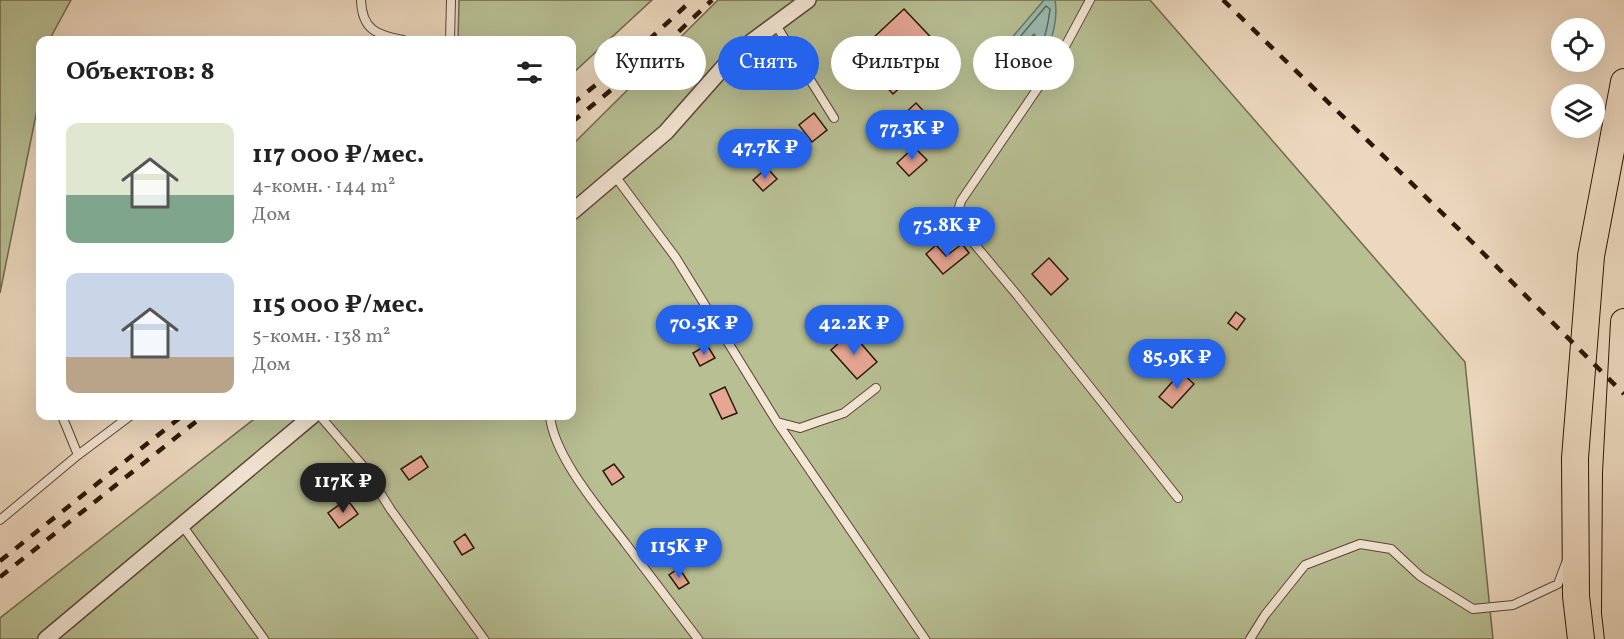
<!DOCTYPE html>
<html lang="ru">
<head>
<meta charset="utf-8">
<style>
	:root { --surface:#fff; --page:#f6f6f6; --text:#222; --muted:#767676; --accent:#2563eb }
	body { margin:0; font-family:Vollkorn,serif; background:var(--page); color:var(--text); height:100vh; display:flex; flex-direction:column; font-size:22px; white-space:nowrap }
	* { box-sizing:border-box; margin:0 }
	p { font-size:20px; color:var(--muted) }
	.icon { flex:none; width:33px; height:33px; fill:none; stroke:currentColor; stroke-width:2; stroke-linecap:round; stroke-linejoin:round }
	.map { position:relative; flex:1; overflow:hidden }
	.side { position:absolute; left:36px; top:36px; width:540px; height:384px; display:flex; flex-direction:column; background:var(--surface); border-radius:12px; box-shadow:0 6px 24px #0002 }
	.side>* { flex:none }
	.hud { position:absolute; left:594px; top:36px; width:570px; height:54px; display:flex; gap:12px }
	.controls { position:absolute; left:1551px; top:18px; display:grid; gap:12px }
	.controls a { display:grid; place-items:center; width:54px; height:54px; border-radius:50%; background:var(--surface); box-shadow:0 6px 24px #0002; font-size:30px }
	.price { position:absolute; translate:-50% -51px; padding:0 14px; border-radius:21px; background:var(--accent); color:#fff; font-size:20px; line-height:39px; filter:drop-shadow(0 2px 3px #0008) }
	.price::after { content:''; position:absolute; left:50%; top:36px; width:18px; height:14px; margin-left:-9px; background:inherit; clip-path:polygon(0 0,100% 0,50% 100%) }
	.price.selected { background:#222; color:#fff }
	ul { padding:0; list-style:none }
	li { display:flex; align-items:center; gap:18px; height:150px; padding:0 30px }
	li span { display:grid; place-items:center; flex:none; width:168px; height:120px; border-radius:12px; color:#555 }
	li>.icon { margin-inline-start:auto }
	span .icon { width:72px; height:72px; fill:#fffc; stroke-width:1 }
	li b { font-size:26px }
	h2 { display:flex; justify-content:space-between; align-items:center; height:72px; padding:0 30px; font-size:26px }
	.tag { padding:0 21px; border-radius:27px; background:var(--surface); box-shadow:0 6px 24px #0002; font-size:21px; line-height:54px }
	.tag.selected { background:var(--accent); color:#fff }
	.map>svg:first-child { display:block }
	.green { fill:#b7bf93; stroke:#726a4c; stroke-width:1.5 }
	.water { fill:#99baae; stroke:#6d786a; stroke-width:1.5 }
	.lines { fill:none; stroke-linecap:round; stroke-linejoin:round }
	.shore { stroke:#62685a; stroke-width:1.5 }
	.building { fill:#e6a694; stroke:#2c1605; stroke-width:1.5 }
	.lane-casing { stroke:#5c4633; stroke-width:10 }
	.street-casing { stroke:#5c4633; stroke-width:18 }
	.highway-casing { stroke:#2c1605; stroke-width:28 }
	.lane { stroke:#f3e6d5; stroke-width:8 }
	.street { stroke:#f3e6d5; stroke-width:15 }
	.highway { stroke:#ecd8be; stroke-width:26 }
	.rail { stroke:#2c1605; stroke-width:4.5; stroke-dasharray:10 10; stroke-linecap:butt }
</style>
</head>
<body>
<div class="map">
<svg width="1624" height="639" viewBox="0 0 1624 639">
	<rect width="100%" height="100%" fill="#ecd8be"/>
	<filter id="stains"><feTurbulence type="fractalNoise" baseFrequency=".00333" numOctaves="4"/><feColorMatrix values="0 0 0 0 .2 0 0 0 0 .09 0 0 0 0 .02 0 0 0 .5 -.17"/></filter>
	<radialGradient id="worn" r=".72"><stop offset=".6" stop-color="#630" stop-opacity="0"/><stop offset="1" stop-color="#630" stop-opacity=".3"/></radialGradient>
	<path class="green" d="M0,0H71L52,35L51,40H40V95L0,293Z
		M459,0H652L572,74V40H458Z
		M718,0H1150L1465,362L1493,639H0V618L258,416H572V145Z"/>
	<path class="water" d="M1044,0H1055C1060,27 1043,68 1024,88L1018,89L997,75L992,65L998,54Z"/>
	<g class="lines">
		<path class="shore" d="M1046,6L1050,9C1048,28 1037,75 1019,83L1002,71L999,64L1003,57Z
			M1034,34L1036,38L1021,72L1017,73L1009,67L1008,64Z"/>
	</g>
	<path class="building" d="M904,9L942,49L893,94L856,54Z
		M916,103L932,120L916,135L901,117Z
		M814,113L827,130L812,142L799,125Z
		M914,147L927,160L909,176L897,163Z
		M767,168L777,179L763,191L753,180Z
		M962,244L969,253L943,274L926,254L936,245L946,256Z
		M1049,258L1068,279L1051,295L1032,274Z
		M1236,312L1245,319L1237,330L1228,323Z
		M851,332L877,362L857,379L831,350Z
		M707,345L715,358L700,366L693,353Z
		M1181,372L1194,384L1172,408L1159,397Z
		M725,387L737,413L722,419L710,394Z
		M421,456L428,467L409,480L401,469Z
		M614,464L624,477L612,485L603,471Z
		M347,499L358,514L339,528L328,513Z
		M465,534L474,548L462,555L454,542Z
		M679,568L689,583L679,589L669,575Z"/>
	<g class="lines">
		<defs>
			<path id="lane" d="M361,0C362,30 377,35 403,40
				M1090,0L1061,54L961,201L956,218L966,234L1017,295L1178,498
				M776,25L834,118
				M450,40L451,0
				M615,176L676,258L777,422L800,428L817,422L844,413L876,388
				M62,416L78,455
				M320,416L363,466L391,510L484,639
				M550,416C554,457 601,511 626,544C650,576 674,607 698,639
				M777,422L925,639
				M0,520L78,455L130,416
				M182,525L264,639
				M1250,639L1265,615L1305,565L1360,544L1391,549L1420,576L1473,609L1513,605L1558,584L1566,563"/>
			<path id="street" d="M572,212L666,132L735,54L808,0
				M46,639L312,416"/>
			<path id="highway" d="M1581,639L1576,596L1575,458L1591,256L1624,82
				M1618,639L1615,612L1616,473L1624,322"/>
		</defs>
		<use href="#lane" class="lane-casing"/>
		<use href="#street" class="street-casing"/>
		<use href="#highway" class="highway-casing"/>
		<use href="#lane" class="lane"/>
		<use href="#street" class="street"/>
		<use href="#highway" class="highway"/>
		<path class="rail" d="M1223,0L1471,241L1624,394
			M572,104L629,58L692,0
			M572,122L655,54L712,0
			M0,561L182,416
			M0,577L203,416"/>
	</g>
	<rect width="100%" height="100%" filter="url(#stains)"/>
	<rect width="100%" height="100%" fill="url(#worn)"/>
</svg>
<div class="controls">
<a><svg class="icon" aria-label="locate" viewBox="0 0 24 24"><circle cx="12" cy="12" r="6"/><path d="M12 2v4M12 18v4M2 12h4M18 12h4"/></svg></a>
<a><svg class="icon" aria-label="layers" viewBox="0 0 24 24"><path d="M12 4l9 5-9 5-9-5zM3 14l9 5 9-5"/></svg></a>
</div>
<b class="price" style="left:912px;top:161px">77.3K ₽</b>
<b class="price" style="left:765px;top:180px">47.7K ₽</b>
<b class="price" style="left:947px;top:258px">75.8K ₽</b>
<b class="price" style="left:704px;top:356px">70.5K ₽</b>
<b class="price" style="left:854px;top:356px">42.2K ₽</b>
<b class="price" style="left:1177px;top:390px">85.9K ₽</b>
<b class="price selected" style="left:343px;top:514px">117K ₽</b>
<b class="price" style="left:679px;top:579px">115K ₽</b>
<div class="hud">
<a class="tag">Купить</a>
<a class="tag selected">Снять</a>
<a class="tag">Фильтры</a>
<a class="tag">Новое</a>
</div>
<section class="side">
<h2>Объектов: 8<svg class="icon" aria-label="filters" viewBox="0 0 24 24"><path d="M4 7h16M4 17h16"/><circle cx="9" cy="7" r="2"/><circle cx="15" cy="17" r="2"/></svg></h2>
<ul>
<li><span style="background:linear-gradient(#dfe7d0 60%,#7fa58c 0)"><svg class="icon" aria-label="home" viewBox="0 0 24 24"><path d="M3 11l9-7 9 7M6 9v11h12V9"/></svg></span><div><b>117 000 ₽/мес.</b><p>4-комн. · 144 m²</p><p>Дом</p></div></li>
<li><span style="background:linear-gradient(#c9d6e8 70%,#b9a48a 0)"><svg class="icon" aria-label="home" viewBox="0 0 24 24"><path d="M3 11l9-7 9 7M6 9v11h12V9"/></svg></span><div><b>115 000 ₽/мес.</b><p>5-комн. · 138 m²</p><p>Дом</p></div></li>
</ul>
</section>
</div>
</body>
</html>
